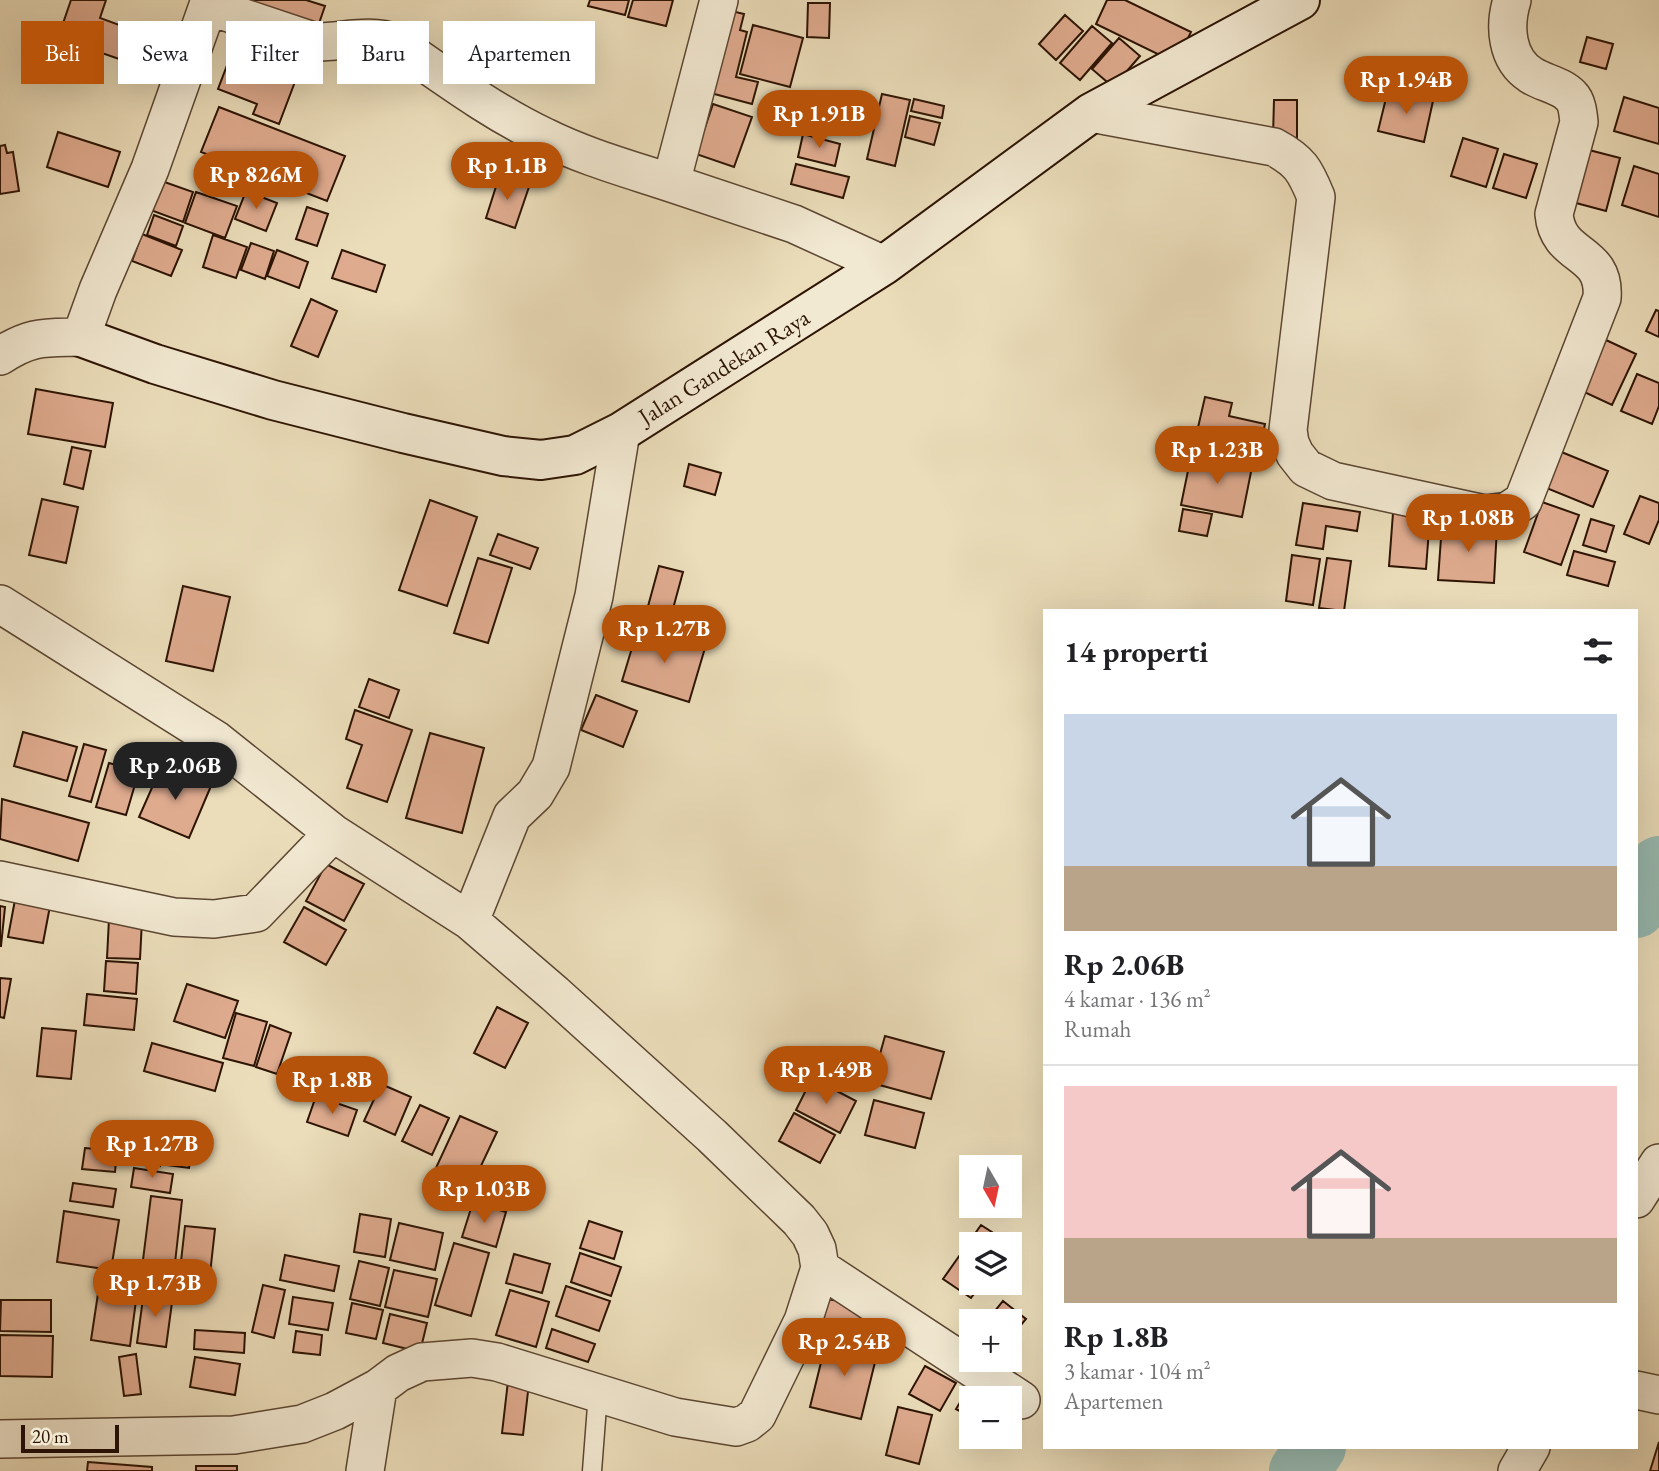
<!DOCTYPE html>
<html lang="id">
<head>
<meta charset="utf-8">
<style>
	:root { --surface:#fff; --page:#f6f6f6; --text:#202124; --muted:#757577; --line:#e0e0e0; --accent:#b45309 }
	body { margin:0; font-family:"EB Garamond",serif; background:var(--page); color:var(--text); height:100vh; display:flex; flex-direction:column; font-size:26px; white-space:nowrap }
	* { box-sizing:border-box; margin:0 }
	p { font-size:23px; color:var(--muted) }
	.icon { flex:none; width:38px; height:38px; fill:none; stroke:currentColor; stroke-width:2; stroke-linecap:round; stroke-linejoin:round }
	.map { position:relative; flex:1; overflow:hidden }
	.drawer { position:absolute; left:1043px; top:609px; width:595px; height:840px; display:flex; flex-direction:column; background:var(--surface); border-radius:0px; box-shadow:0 7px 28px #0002 }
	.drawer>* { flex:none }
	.banner { position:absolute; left:21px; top:21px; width:665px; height:63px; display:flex; gap:14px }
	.needle { width:46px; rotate:171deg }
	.buttons { position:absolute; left:959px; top:1155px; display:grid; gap:14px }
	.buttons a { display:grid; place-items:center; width:63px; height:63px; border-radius:0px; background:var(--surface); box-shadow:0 7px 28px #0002; font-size:35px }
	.scale { position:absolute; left:21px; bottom:18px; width:98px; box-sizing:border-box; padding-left:7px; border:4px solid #2d1404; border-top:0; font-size:19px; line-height:24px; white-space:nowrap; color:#2d1404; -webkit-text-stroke:5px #f2e9d2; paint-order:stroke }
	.price { position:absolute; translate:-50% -60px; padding:0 16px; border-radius:24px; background:var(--accent); color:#fff; font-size:23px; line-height:46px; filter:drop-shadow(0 2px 4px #0008) }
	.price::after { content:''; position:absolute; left:50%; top:42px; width:21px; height:16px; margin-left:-10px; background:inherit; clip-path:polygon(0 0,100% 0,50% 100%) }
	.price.on { background:#222; color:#fff }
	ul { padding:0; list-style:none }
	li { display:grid; align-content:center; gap:14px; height:371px; padding:0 21px }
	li+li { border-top:2px solid var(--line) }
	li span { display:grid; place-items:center; height:217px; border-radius:0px; color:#555 }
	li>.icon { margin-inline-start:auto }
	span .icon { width:126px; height:126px; fill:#fffc; stroke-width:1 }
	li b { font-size:30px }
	h2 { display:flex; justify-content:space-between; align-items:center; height:84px; padding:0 21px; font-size:30px }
	.tag { padding:0 24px; border-radius:0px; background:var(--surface); box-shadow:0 7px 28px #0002; font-size:24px; line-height:63px }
	.tag.on { background:var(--accent); color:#fff }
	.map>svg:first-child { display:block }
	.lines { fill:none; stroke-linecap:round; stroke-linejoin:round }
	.river { stroke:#98bbb2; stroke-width:60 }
	.building { fill:#dfab8f; stroke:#2d1404; stroke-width:2 }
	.lane-casing { stroke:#5c4632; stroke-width:21 }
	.street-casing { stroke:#5c4632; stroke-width:40 }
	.secondary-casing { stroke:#2d1404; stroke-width:42 }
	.lane { stroke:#f2e9d2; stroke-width:18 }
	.street { stroke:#f2e9d2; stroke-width:37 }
	.secondary { stroke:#f2e9d2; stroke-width:38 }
	.labels { text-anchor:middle; stroke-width:6; stroke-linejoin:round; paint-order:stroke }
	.street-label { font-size:24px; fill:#2d1404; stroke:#f2e9d2 }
</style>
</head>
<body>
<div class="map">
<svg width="1659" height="1471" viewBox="0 0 1659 1471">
	<rect width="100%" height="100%" fill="#ebddba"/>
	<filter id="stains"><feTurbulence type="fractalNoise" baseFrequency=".00286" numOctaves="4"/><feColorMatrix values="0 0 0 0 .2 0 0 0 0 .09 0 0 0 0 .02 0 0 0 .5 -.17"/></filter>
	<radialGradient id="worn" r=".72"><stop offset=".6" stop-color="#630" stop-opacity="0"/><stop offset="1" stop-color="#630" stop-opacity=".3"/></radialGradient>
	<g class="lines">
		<path class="river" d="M1636,908L1659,866
			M1299,1471L1316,1447"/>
	</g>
	<path class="building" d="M71,0H106L100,18L133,30L122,60L58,38Z
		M254,0H306L325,6L315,35L250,13Z
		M590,0H629L625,15L588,6Z
		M633,0H673L666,26L628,17Z
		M1107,0H1125L1191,32L1176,63L1096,24Z
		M808,3H830L829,38L807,37Z
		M723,9L744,14L740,30L747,32L736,77L758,82L752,104L703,91Z
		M1065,15L1083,31L1056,60L1039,44Z
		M753,25L803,38L790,87L740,74Z
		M1092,26L1112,43L1080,80L1060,63Z
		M1587,37L1613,44L1606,69L1580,62Z
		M1119,38L1140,56L1113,87L1092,69Z
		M231,55L296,79L279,124L253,114L257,104L218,89Z
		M1388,90L1433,101L1424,142L1378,131Z
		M882,94L910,100L895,166L867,159Z
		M1624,97L1659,108V144L1614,131Z
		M914,99L944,106L942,118L911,111Z
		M1274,100H1297V138L1273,137Z
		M713,104L752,117L734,167L696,154Z
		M219,107L345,156L327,201L201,152Z
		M910,116L940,123L934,145L905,137Z
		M58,132L120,152L108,187L47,167Z
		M803,134L840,144L835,166L798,157Z
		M1463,138L1498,149L1486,187L1451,176Z
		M5,145L7,153L13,152L19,191L0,194V146Z
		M1589,150L1620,158L1606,211L1576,203Z
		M1504,154L1537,164L1526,198L1493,188Z
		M796,164L849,177L843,198L791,184Z
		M1634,166L1659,174V217L1622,205Z
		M499,177L529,187L515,228L486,218Z
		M156,179L193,192L183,222L145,208Z
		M246,191L277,203L266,231L235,219Z
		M196,192L237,206L225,238L185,223Z
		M307,207L328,214L317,246L296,239Z
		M154,215L183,226L176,246L147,235Z
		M142,234L182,250L171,276L132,261Z
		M213,235L247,247L236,278L203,267Z
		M251,243L274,251L265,279L241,270Z
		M277,250L308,262L299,288L267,276Z
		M342,250L385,265L376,292L332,278Z
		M311,299L337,311L318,357L291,346Z
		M1656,310L1659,311V337L1646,331Z
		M1606,340L1636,354L1612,405L1582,391Z
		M1637,374L1659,383V406L1652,424L1621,411Z
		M36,389L113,403L105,447L28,434Z
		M1205,397L1232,403L1229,416L1265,424L1257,459L1194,445Z
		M72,447L91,451L83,489L64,484Z
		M1559,451L1608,471L1593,507L1544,487Z
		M1191,456L1252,467L1242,517L1181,505Z
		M689,464L721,473L715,495L684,486Z
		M1640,496L1659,503V520L1649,544L1624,534Z
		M42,499L78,507L66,563L29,555Z
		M430,500L477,517L447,606L399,590Z
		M1542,502L1579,515L1561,565L1524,552Z
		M1303,503L1360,512L1357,531L1326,526L1323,549L1296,545Z
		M1183,509L1212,514L1207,536L1179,531Z
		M1393,513L1430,516L1426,569L1389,566Z
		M1591,519L1614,526L1606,552L1583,545Z
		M1442,524L1497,527L1494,583L1438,580Z
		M498,534L538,548L530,569L490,555Z
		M1574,551L1615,562L1608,586L1567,575Z
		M1292,555L1320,559L1313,605L1286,601Z
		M478,558L512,568L488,643L454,633Z
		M1327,558L1351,561L1344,611L1319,608Z
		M659,566L683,572L671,616L647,610Z
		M183,586L230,597L213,671L166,661Z
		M638,628L705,648L689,702L622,681Z
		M369,679L399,690L389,718L359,707Z
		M596,695L637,711L623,747L581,730Z
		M355,710L412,730L387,802L347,788L362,745L346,739Z
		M23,732L77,747L67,781L14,766Z
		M430,733L484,748L462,833L406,818Z
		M84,744L106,750L91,802L69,796Z
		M109,763L139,771L126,815L96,807Z
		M162,765L211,786L189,838L139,817Z
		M2,799L89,823L78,861L0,839Z
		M326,864L364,884L344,921L306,901Z
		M15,900L50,906L43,943L8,937Z
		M0,906L5,907L1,946H0Z
		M304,907L346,930L326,965L284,942Z
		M109,919L142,920L140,959L107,958Z
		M106,961L138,963L136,994L104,991Z
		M0,978L11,979L4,1018L0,1017Z
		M187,984L238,1001L225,1038L174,1021Z
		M87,994L137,999L134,1030L84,1025Z
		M497,1007L528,1023L505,1068L474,1053Z
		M236,1013L267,1022L254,1066L223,1058Z
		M270,1025L291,1033L277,1074L256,1067Z
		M42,1028L76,1031L71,1079L37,1076Z
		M885,1036L944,1052L931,1099L872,1083Z
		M152,1043L223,1063L215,1091L144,1071Z
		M812,1078L856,1101L840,1133L796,1110Z
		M381,1084L411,1097L395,1135L364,1121Z
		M316,1096L357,1110L348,1136L307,1122Z
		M874,1100L924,1113L915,1148L865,1135Z
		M420,1105L449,1118L432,1155L402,1141Z
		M794,1113L835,1135L820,1163L779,1141Z
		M460,1116L497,1132L471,1187L435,1170Z
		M138,1138L164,1142L160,1166L134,1162Z
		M170,1142L192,1145L189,1168L166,1165Z
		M85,1148L117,1151L115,1172L82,1169Z
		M134,1168L173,1174L170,1193L131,1187Z
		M73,1183L116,1189L113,1207L70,1201Z
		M151,1196L182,1200L174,1272L142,1268Z
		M473,1202L506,1212L496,1247L462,1237Z
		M64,1211L119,1220L111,1270L57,1262Z
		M360,1214L391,1219L385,1257L354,1252Z
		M589,1221L622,1232L614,1259L580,1248Z
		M399,1223L443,1233L435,1270L390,1260Z
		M981,1225L1009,1243L971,1244V1283H982L971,1298L943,1279Z
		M185,1226L215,1229L209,1283L179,1279Z
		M454,1243L489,1253L471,1316L435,1305Z
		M580,1253L621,1267L611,1296L571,1282Z
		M514,1254L550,1264L542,1293L506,1283Z
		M285,1255L339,1266L334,1291L280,1280Z
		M359,1261L389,1268L380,1306L350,1299Z
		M394,1270L437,1279L428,1317L385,1307Z
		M263,1285L285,1290L274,1338L252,1332Z
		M566,1286L610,1301L599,1331L556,1316Z
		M99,1287L137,1293L130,1346L91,1340Z
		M510,1290L549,1302L536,1347L496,1335Z
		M144,1291L173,1295L166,1347L137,1343Z
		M293,1297L333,1303L328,1330L289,1324Z
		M825,1299L865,1304L859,1340L820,1334Z
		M1,1300H51V1332L0,1331Z
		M1003,1301L1026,1319L1010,1338V1321H987Z
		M352,1303L383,1310L376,1339L346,1333Z
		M390,1314L427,1323L420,1352L383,1343Z
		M552,1329L595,1344L588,1362L546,1348Z
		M195,1330L245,1333L244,1353L194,1349Z
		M296,1331L322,1335L320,1355L293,1352Z
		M0,1335L53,1336L52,1377L0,1376Z
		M827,1338L878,1350L861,1419L810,1407Z
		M136,1354L141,1394L124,1396L119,1357Z
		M195,1357L240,1364L235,1395L190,1387Z
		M925,1366L956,1383L940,1411L909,1394Z
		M508,1381L529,1383L523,1435L502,1433Z
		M971,1384L998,1398H971V1417L956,1409Z
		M898,1407L932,1415L919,1464L886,1455Z
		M1659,1442V1471H1650Z
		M88,1462L152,1467V1471H87Z
		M196,1466H237V1471H196Z"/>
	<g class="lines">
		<defs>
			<path id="lane" d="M592,1471L598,1393"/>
			<path id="street" d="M719,0L671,183L794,224L884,265
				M208,6L316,42C344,42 369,33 396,43C444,76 492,112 545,137C585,157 629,169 671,183
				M1091,113L1274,147C1300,161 1305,170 1316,197L1288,430L1290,443L1295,454L1306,468L1333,481L1485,514L1508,511L1523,501L1602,298C1606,249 1558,260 1554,214L1579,122C1578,113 1577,102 1571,96C1561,85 1543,83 1531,75C1506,59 1504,26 1512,0
				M0,356C32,335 45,338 81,337L98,290L150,169L210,0
				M0,604L216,740L333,833L470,921L555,994L712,1136L799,1220L810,1234L817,1249L820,1268L803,1321L757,1415L747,1423L736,1427L675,1417L497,1362L472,1358L422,1362L398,1373L378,1388L335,1411L302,1424L234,1435L0,1439
				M0,880L174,917L214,919L256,913L333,833
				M470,921L512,816L535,794L551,767L594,596L621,432
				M1636,1199L1659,1163
				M820,1268L1021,1400
				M1636,1390L1659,1395
				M365,1471L378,1388
				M1517,1471L1531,1447"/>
			<path id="secondary" d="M81,337L155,364L273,400L403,433L503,456L541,460L575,455L621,432L884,265L1091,113L1300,0"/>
		</defs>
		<use href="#lane" class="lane-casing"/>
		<use href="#street" class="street-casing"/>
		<use href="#secondary" class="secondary-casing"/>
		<use href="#lane" class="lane"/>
		<use href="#street" class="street"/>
		<use href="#secondary" class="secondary"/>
	</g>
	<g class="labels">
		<g class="street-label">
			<text transform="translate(724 367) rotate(-32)" y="8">Jalan Gandekan Raya</text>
		</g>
	</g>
	<rect width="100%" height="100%" filter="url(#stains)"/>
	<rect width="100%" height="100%" fill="url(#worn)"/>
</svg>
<div class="buttons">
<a><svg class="needle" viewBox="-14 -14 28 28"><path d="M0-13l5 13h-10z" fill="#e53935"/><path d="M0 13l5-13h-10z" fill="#757577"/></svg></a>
<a><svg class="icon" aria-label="layers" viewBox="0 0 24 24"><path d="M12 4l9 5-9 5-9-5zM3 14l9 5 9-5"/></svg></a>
<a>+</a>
<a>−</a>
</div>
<div class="scale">20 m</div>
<b class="price" style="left:1406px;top:116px">Rp 1.94B</b>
<b class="price" style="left:819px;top:150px">Rp 1.91B</b>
<b class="price" style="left:507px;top:202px">Rp 1.1B</b>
<b class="price" style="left:256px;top:211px">Rp 826M</b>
<b class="price" style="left:1217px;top:486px">Rp 1.23B</b>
<b class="price" style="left:1468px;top:554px">Rp 1.08B</b>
<b class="price" style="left:664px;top:665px">Rp 1.27B</b>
<b class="price on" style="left:175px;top:802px">Rp 2.06B</b>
<b class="price" style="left:826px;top:1106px">Rp 1.49B</b>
<b class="price" style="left:332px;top:1116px">Rp 1.8B</b>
<b class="price" style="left:152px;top:1180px">Rp 1.27B</b>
<b class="price" style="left:484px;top:1225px">Rp 1.03B</b>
<b class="price" style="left:155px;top:1319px">Rp 1.73B</b>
<b class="price" style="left:844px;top:1378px">Rp 2.54B</b>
<div class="banner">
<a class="tag on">Beli</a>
<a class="tag">Sewa</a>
<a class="tag">Filter</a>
<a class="tag">Baru</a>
<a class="tag">Apartemen</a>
</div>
<section class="drawer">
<h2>14 properti<svg class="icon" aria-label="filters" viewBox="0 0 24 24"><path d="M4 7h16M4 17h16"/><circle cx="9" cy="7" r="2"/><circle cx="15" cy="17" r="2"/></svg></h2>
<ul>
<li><span style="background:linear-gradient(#c9d6e8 70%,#b9a48a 0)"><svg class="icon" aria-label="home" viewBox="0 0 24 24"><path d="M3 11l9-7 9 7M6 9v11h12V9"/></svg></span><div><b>Rp 2.06B</b><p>4 kamar · 136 m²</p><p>Rumah</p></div></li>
<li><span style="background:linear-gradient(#f6c9c9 70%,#b9a48a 0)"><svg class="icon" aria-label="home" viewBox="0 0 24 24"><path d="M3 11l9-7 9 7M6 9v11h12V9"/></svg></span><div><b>Rp 1.8B</b><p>3 kamar · 104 m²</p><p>Apartemen</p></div></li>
</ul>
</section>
</div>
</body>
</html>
